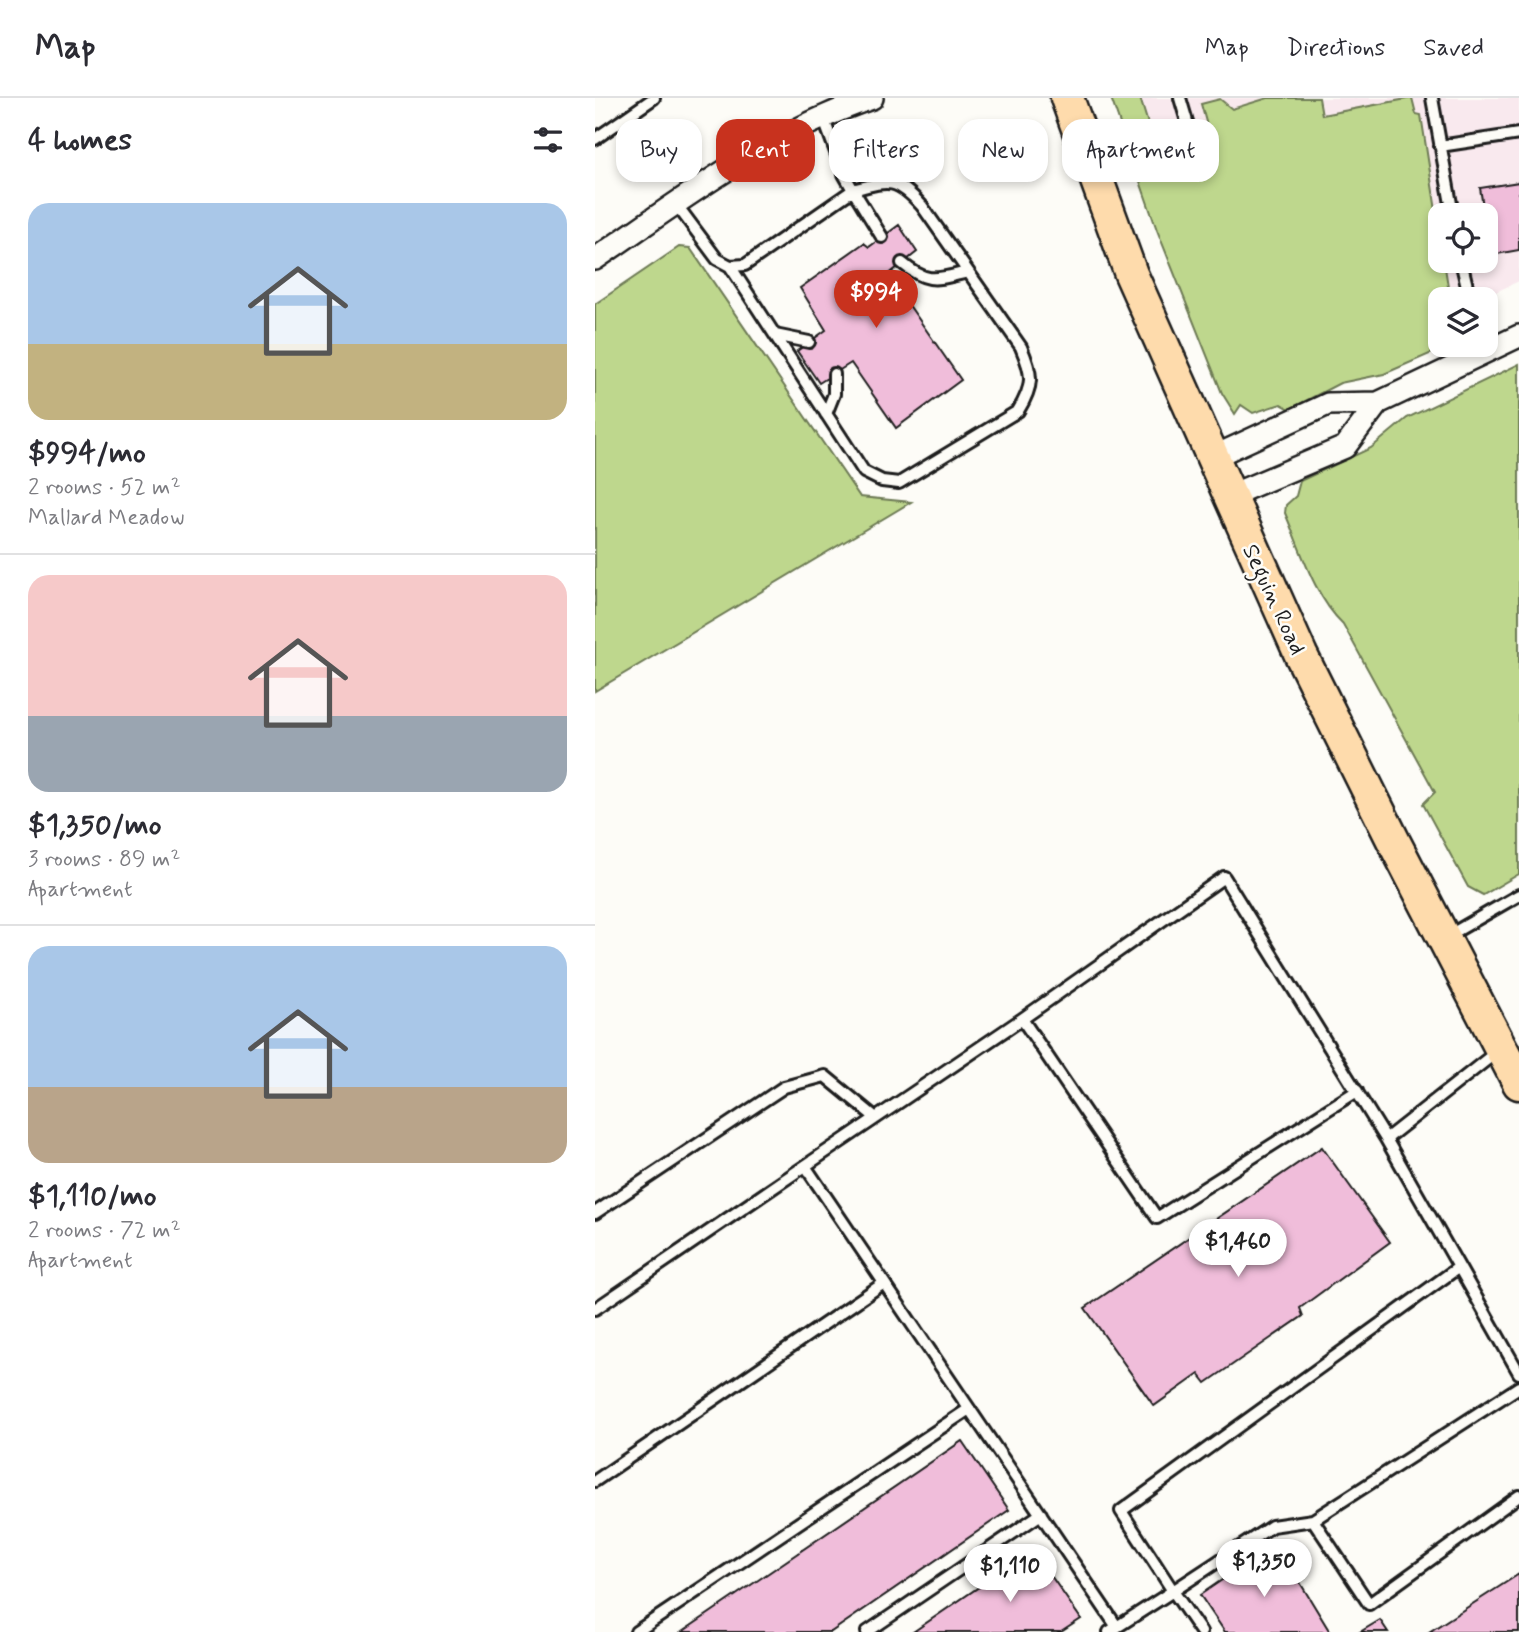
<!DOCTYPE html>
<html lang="en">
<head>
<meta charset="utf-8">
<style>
	:root { --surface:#fff; --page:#f2f2f3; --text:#2b2b33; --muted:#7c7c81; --line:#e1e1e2; --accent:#c8321e }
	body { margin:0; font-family:Mynerve,sans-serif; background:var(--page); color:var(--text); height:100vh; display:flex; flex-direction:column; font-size:26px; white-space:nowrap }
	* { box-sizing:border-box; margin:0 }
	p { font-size:23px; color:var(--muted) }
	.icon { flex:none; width:38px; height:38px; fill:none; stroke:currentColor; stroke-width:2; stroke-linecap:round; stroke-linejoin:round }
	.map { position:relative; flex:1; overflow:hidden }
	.side { display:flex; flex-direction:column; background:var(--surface); width:595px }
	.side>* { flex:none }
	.hud { position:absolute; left:21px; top:21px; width:665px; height:63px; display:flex; gap:14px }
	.buttons { position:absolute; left:833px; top:105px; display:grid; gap:14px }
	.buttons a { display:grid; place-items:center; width:70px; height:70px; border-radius:14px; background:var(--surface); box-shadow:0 4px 10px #0003; font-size:35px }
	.price { position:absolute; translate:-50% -60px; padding:0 16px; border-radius:24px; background:#fff; color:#222; font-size:23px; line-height:46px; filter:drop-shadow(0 2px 4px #0008) }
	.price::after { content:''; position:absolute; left:50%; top:42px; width:21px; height:16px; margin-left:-10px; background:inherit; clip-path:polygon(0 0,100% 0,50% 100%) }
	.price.active { background:var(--accent); color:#fff }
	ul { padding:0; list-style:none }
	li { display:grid; align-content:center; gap:14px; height:371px; padding:0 28px }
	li+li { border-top:2px solid var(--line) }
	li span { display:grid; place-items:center; height:217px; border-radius:21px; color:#555 }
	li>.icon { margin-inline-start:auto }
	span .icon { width:126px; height:126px; fill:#fffc; stroke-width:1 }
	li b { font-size:30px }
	h2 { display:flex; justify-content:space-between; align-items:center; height:84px; padding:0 28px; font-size:30px }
	.pill { padding:0 24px; border-radius:21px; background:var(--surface); box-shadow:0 4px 10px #0003; font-size:24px; line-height:63px }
	.pill.active { background:var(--accent); color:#fff }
	header { display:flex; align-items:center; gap:42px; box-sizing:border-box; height:98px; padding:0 35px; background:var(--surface); border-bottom:2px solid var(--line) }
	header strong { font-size:33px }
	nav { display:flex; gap:38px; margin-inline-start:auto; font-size:24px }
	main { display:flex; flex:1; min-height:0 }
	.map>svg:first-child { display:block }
	.built { fill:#f9e9ee; fill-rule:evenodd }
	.green { fill:#bed78d; stroke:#6d7a54; stroke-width:2 }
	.building { fill:#f0bdda; stroke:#1c1c1c; stroke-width:2 }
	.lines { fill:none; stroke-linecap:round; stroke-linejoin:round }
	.lane-casing { stroke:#1c1c1c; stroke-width:16 }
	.street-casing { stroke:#1c1c1c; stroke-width:26 }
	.primary-casing { stroke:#1c1c1c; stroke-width:37 }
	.lane { stroke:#fdfcf7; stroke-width:10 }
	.street { stroke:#fdfcf7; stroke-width:21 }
	.primary { stroke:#fedbac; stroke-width:32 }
	.labels { text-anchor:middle; stroke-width:5; stroke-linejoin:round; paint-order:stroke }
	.street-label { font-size:23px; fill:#1c1c1c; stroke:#fdfcf7 }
</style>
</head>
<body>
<header>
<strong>Map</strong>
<nav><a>Map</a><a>Directions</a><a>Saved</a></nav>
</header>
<main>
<section class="side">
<h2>4 homes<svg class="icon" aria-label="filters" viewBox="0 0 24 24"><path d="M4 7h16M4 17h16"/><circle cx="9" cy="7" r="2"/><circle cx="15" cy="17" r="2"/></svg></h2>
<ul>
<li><span style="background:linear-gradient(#a9c7e8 65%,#c2b280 0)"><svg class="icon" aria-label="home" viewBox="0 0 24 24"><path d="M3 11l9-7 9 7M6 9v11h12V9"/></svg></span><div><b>$994/mo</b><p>2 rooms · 52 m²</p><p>Mallard Meadow</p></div></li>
<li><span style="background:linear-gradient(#f6c9c9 65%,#9aa5b1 0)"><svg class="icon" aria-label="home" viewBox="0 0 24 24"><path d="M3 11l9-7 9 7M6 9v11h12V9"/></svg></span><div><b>$1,350/mo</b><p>3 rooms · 89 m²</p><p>Apartment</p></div></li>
<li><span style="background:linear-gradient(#a9c7e8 65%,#b9a48a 0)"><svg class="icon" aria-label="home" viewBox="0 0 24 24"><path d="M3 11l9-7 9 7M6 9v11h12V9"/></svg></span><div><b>$1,110/mo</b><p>2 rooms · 72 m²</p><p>Apartment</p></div></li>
</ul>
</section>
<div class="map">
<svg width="924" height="1534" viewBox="0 0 924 1534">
	<rect width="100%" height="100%" fill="#fdfcf7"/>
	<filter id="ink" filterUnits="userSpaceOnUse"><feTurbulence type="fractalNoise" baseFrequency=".0143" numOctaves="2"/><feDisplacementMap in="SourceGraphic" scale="14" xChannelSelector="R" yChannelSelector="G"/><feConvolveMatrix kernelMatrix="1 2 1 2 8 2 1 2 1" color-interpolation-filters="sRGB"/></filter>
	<g filter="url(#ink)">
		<path class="built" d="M534,0H924V183L886,201H845L660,308ZM845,117H891V163H845Z"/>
		<path class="green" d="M516,0H545L564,61L616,42L606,6L625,1L637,11L673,0H724L727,17L817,0L821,16L826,17L845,138V163H849L855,201H845V247H849L844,252L789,276L745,285L695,311L686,306L658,315L646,307L640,316L627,295L562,132Z
			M84,149L95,150L265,399L316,404L0,593V206Z
			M924,266V776L888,797L873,789L828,706L840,694L748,526C719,498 706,452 690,415L691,407L701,398L705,383L776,350L812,320Z"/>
		<path class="building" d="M924,84V152L896,157L885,90Z
			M304,127L322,154L293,177L366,282L301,330L256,265L224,285L202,253L231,232L205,190L269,145L274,149Z
			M727,1049L795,1144L705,1210L708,1218L611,1285L604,1276L559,1308L490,1210Z
			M367,1343L414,1412L236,1534H87Z
			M681,1445L735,1534H630L605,1497Z
			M438,1452L486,1521L466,1534H318Z
			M924,1476V1534H834Z
			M785,1522L793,1534H765Z"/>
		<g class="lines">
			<defs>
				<path id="lane" d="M585,0L593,27
					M837,0L858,117
					M0,41L59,0
					M845,48L924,36
					M81,106L122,161L135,168L150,167L258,92L249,76L228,19
					M866,163L875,201
					M307,165C333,187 342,181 373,174
					M135,168L269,374L287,383L304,385L423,313C439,287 438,277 426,249L327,108C301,79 294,82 258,92L287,139
					M180,237L214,244
					M231,316L239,296V276
					M851,839L924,797
					M427,921L562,1120L762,993
					M210,1068L427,921L629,779L791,1041
					M0,1115L189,989L230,978L281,1020
					M864,1169L924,1275
					M0,1211L210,1068L522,1529
					M0,1383L289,1185
					M718,1422L924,1289
					M41,1534L374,1311
					M272,1534L446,1416
					M514,1534L578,1493L526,1413L864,1169L791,1041L904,952
					M606,1534L578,1493L677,1428L718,1422L774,1506L924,1398"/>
				<path id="street" d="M0,161C88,101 175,34 277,0
					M616,360L733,306L783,305L924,238
					M634,398L750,349L783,305"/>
				<path id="primary" d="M472,0L536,176L706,557L799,744L924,985"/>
			</defs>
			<use href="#lane" class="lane-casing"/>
			<use href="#street" class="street-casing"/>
			<use href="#primary" class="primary-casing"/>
			<use href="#lane" class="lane"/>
			<use href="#street" class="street"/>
			<use href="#primary" class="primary"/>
		</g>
	</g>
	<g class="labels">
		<g class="street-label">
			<text transform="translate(680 501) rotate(65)" y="8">Seguin Road</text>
		</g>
	</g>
</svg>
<div class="buttons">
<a><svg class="icon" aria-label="locate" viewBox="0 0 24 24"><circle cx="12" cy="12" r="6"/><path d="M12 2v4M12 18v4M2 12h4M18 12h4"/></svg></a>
<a><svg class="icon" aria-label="layers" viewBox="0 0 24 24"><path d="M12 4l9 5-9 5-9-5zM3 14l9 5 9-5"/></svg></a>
</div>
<b class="price active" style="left:281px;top:232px">$994</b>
<b class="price" style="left:643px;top:1181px">$1,460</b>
<b class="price" style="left:669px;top:1501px">$1,350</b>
<b class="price" style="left:415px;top:1506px">$1,110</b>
<div class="hud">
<a class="pill">Buy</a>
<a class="pill active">Rent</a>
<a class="pill">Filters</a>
<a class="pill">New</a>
<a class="pill">Apartment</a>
</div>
</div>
</main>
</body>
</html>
